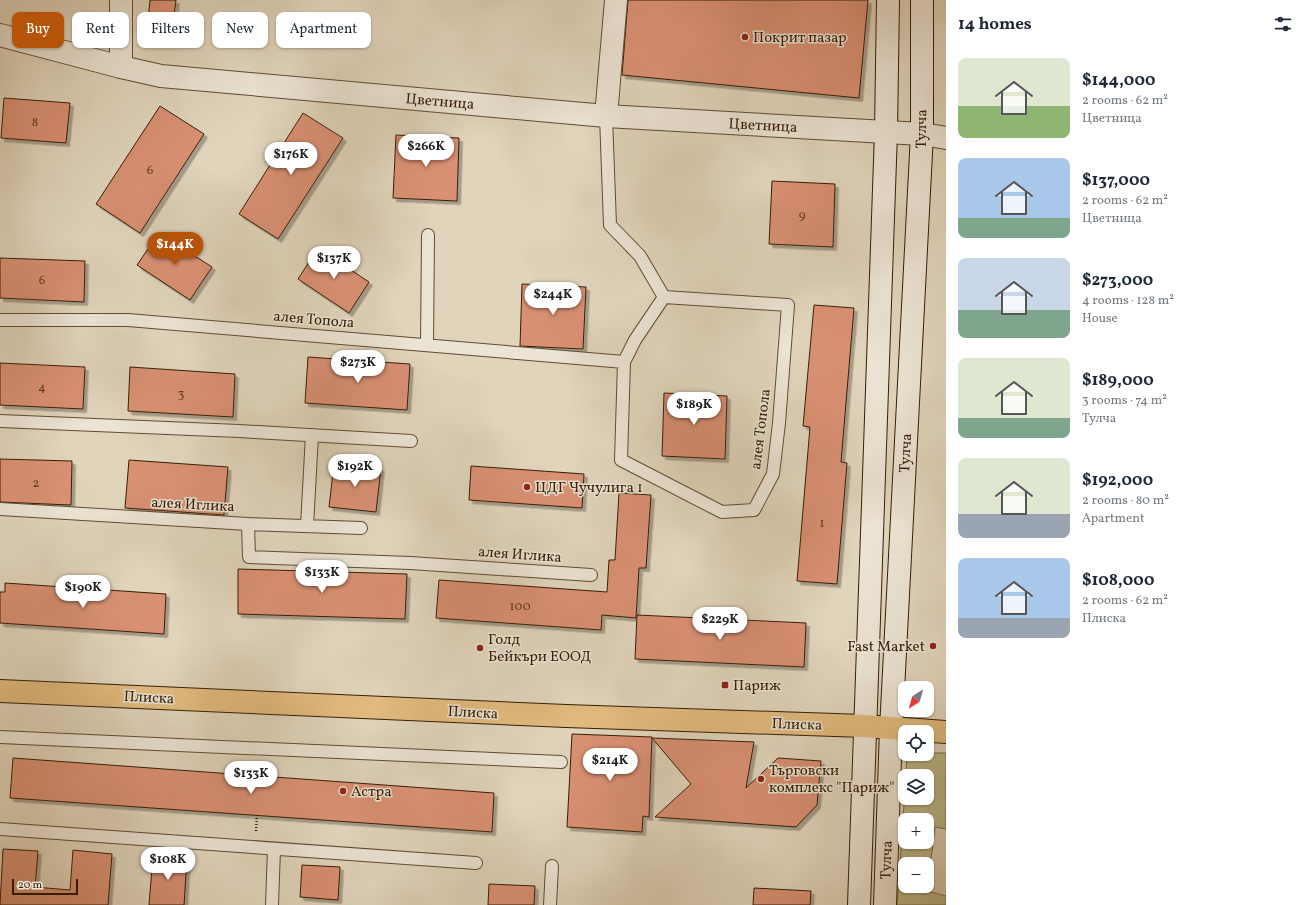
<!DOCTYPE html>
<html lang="en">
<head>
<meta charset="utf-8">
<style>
	:root { --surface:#fff; --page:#f2f2f3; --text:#1f2937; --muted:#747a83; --accent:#b45309 }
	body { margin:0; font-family:Vollkorn,serif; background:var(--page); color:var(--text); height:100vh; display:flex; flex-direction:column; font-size:15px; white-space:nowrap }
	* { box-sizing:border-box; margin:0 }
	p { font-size:13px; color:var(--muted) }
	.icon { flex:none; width:22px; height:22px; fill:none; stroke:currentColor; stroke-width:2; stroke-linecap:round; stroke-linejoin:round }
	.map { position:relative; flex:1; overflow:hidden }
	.drawer { display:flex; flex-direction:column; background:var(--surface); width:360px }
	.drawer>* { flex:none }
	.banner { position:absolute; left:12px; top:12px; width:380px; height:36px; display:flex; gap:8px }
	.needle { width:26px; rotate:217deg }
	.fabs { position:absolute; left:898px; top:681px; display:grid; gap:8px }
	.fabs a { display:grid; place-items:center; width:36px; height:36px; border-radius:8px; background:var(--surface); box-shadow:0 1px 3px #0004; font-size:20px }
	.scale { position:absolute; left:12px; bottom:10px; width:66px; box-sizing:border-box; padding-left:4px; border:2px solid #361d06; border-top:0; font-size:11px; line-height:14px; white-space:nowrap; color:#361d06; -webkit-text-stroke:3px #ebe3d3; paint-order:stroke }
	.price { position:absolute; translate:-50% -34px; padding:0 9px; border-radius:14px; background:#fff; color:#222; font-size:13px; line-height:26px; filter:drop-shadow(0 1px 2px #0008) }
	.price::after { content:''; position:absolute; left:50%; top:24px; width:12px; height:9px; margin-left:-6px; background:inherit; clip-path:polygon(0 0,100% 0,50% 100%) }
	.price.selected { background:var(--accent); color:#fff }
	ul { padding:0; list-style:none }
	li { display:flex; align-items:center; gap:12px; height:100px; padding:0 12px }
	li span { display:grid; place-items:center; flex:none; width:112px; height:80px; border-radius:8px; color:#555 }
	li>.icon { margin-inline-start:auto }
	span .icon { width:48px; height:48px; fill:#fffc; stroke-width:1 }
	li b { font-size:17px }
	h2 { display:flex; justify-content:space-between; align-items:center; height:48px; padding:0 12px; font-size:17px }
	.tag { padding:0 14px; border-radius:8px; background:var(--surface); box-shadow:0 1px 3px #0004; font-size:14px; line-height:36px }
	.tag.selected { background:var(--accent); color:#fff }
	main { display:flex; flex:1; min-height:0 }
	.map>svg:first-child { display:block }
	.green { fill:#bbba8b; stroke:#786c48; fill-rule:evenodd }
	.building { fill:#d99073; stroke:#361d06; filter:url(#shadow) }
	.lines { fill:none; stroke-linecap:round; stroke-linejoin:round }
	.service-casing { stroke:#604b33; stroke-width:14 }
	.minor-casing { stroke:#604b33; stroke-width:24 }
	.secondary-casing { stroke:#361d06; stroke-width:24 }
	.primary-casing { stroke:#361d06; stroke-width:24 }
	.path { stroke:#361d06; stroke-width:2.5; stroke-dasharray:1 2; stroke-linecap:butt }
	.service { stroke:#ebe3d3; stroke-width:12 }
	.minor { stroke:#ebe3d3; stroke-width:22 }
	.secondary { stroke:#ebe3d3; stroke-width:22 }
	.primary { stroke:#e0ba7e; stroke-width:22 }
	.poi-dot { fill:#8f2418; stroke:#ebe3d3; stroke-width:1.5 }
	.labels { text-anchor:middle; stroke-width:3; stroke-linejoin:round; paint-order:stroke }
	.number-label { font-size:13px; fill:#5f3a21 }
	.poi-label { font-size:15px; fill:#361d06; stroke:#ebe3d3; text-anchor:start }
	.street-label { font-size:15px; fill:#361d06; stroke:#ebe3d3 }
</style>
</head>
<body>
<main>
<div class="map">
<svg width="946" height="905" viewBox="0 0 946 905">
	<defs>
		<filter id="shadow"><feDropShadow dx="3.5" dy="3.5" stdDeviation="0" flood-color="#0004"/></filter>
	</defs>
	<rect width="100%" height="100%" fill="#e0d4bb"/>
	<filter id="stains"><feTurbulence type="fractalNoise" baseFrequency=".005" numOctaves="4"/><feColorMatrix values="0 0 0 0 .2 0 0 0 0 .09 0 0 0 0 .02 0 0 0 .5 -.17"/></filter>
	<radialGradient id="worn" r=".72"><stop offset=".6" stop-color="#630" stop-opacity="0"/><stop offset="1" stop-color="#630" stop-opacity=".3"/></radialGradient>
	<path class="green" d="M927,753H946V829L935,827L927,891L946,896V905H897L905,790V798H927V776H906L907,754ZM905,820H927V842H905ZM905,864H927V886H905Z"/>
	<path class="building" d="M150,0H176L173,23L148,21Z
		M628,0H868L859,98L622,75Z
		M4,98L70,103L66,143L1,138Z
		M160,106L204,134L140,233L96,204Z
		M303,113L343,138L278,239L239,214Z
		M396,135L459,138L457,201L393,198Z
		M772,181L835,184L833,247L769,244Z
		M159,233L212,267L190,300L137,265Z
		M318,248L369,282L349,313L298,279Z
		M0,258L85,261L84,302L0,298Z
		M522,284L586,287L583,349L520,346Z
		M814,305L854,308L841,462L847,463L837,584L797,581L810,427L803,426Z
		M308,357L410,364L407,410L305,403Z
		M0,363L85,367L83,409L0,405Z
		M130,367L235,374L233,417L128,411Z
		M664,393L727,396L725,459L662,456Z
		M0,459L72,461L71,505L0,502Z
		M129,460L228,467L224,515L125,508Z
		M334,463L381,468L376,512L329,507Z
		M471,466L584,474L582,508L469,500Z
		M619,493L651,495L646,568H639L636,618L602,615L601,630L436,618L439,580L607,592L609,560H615Z
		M238,569L407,574L405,619L238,614Z
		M5,583L166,594L164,634L0,623V592H5Z
		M637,615L806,623L804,667L635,659Z
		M572,734L652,737L649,817L643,816L642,832L567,827Z
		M652,738L754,742L746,788L778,758L821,761L817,805L796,827L655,817L691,784Z
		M13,758L494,793L492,832L10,798Z
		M3,849L38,851L35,887L70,890L73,850L112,854L108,905H0Z
		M153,856L187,859L184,905H149Z
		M302,865L340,867L338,900L300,897Z
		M489,884L535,886L534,905H488Z
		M754,888L811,891L810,905H753Z"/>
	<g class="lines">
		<defs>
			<path id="service" d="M606,116L610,225L640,256L664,297
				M664,297L788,305L779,423L773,474L754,510L722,512L621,460L624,362L635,340Z
				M0,320H128L624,362
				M427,345L428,235
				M0,421L239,431L411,441
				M0,509L248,524L249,557L410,563L591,575
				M248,524L361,528
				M307,526L312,435
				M0,737L561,762
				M0,829L476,863
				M272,905L274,849
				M550,905L552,866"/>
			<path id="minor" d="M121,0V67
				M0,35L121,67L161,76L606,116L886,132L922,134L946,138
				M606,116L616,0"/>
			<path id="secondary" d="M859,905L886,132L888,0
				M885,905L891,729L922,134V0"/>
			<path id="primary" d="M0,691L566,716L864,726L946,732"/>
		</defs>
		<use href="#service" class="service-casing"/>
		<use href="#minor" class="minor-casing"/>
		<use href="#secondary" class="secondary-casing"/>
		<use href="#primary" class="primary-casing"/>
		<path class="path" d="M261,776L262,765
			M256,831L257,815"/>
		<use href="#service" class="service"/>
		<use href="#minor" class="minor"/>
		<use href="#secondary" class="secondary"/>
		<use href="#primary" class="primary"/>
	</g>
	<g class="poi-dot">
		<circle cx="745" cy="37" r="4"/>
		<circle cx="527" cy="487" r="4"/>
		<circle cx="933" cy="646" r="4"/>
		<circle cx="480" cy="648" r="4"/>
		<rect x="721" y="681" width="8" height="8" rx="2"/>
		<circle cx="761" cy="779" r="4"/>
		<circle cx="343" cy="791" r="4"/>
	</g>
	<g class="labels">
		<g class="number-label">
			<text x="35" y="126">8</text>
			<text x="150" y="174">6</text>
			<text x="802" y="219">9</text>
			<text x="42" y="284">6</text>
			<text x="42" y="391">4</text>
			<text x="181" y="398">3</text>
			<text x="36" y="487">2</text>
			<text x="822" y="527">1</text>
			<text x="520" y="610">100</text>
		</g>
		<g class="poi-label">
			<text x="753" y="42">Покрит пазар</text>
			<text x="535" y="492">ЦДГ Чучулига 1</text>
			<text x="488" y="644">Голд<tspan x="488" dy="17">Бейкъри ЕООД</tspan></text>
			<text x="925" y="651" text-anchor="end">Fast Market</text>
			<text x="733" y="690">Париж</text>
			<text x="769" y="775">Търговски<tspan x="769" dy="17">комплекс "Париж"</tspan></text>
			<text x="351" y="796">Астра</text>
		</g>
		<g class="street-label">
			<text transform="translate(440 101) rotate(5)" y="5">Цветница</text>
			<text transform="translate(763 125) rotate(3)" y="5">Цветница</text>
			<text transform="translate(921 129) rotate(-89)" y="5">Тулча</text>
			<text transform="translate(314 319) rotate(5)" y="5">алея Топола</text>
			<text transform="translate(760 429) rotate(-83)" y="5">алея Топола</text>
			<text transform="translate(905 453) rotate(-87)" y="5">Тулча</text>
			<text transform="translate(193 504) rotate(3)" y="5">алея Иглика</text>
			<text transform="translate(520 554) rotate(4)" y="5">алея Иглика</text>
			<text transform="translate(149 697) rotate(3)" y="5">Плиска</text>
			<text transform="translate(473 712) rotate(3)" y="5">Плиска</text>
			<text transform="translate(797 724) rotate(2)" y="5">Плиска</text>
			<text transform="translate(886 860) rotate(-88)" y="5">Тулча</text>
		</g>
	</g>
	<rect width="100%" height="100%" filter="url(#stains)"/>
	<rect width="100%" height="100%" fill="url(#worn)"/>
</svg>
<div class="fabs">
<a><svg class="needle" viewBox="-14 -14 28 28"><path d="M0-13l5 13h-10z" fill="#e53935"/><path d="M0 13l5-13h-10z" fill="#747a83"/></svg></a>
<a><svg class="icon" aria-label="locate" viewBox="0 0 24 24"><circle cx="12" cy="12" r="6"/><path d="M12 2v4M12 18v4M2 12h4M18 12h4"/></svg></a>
<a><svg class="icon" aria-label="layers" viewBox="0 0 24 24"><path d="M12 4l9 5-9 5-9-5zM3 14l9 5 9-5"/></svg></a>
<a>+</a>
<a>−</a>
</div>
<div class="scale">20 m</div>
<b class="price" style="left:426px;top:168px">$266K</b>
<b class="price" style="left:291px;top:176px">$176K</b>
<b class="price selected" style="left:175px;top:266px">$144K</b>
<b class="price" style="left:334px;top:280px">$137K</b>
<b class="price" style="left:553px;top:316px">$244K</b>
<b class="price" style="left:358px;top:384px">$273K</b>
<b class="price" style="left:694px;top:426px">$189K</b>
<b class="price" style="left:355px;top:488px">$192K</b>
<b class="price" style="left:322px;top:594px">$133K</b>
<b class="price" style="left:83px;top:609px">$190K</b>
<b class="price" style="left:720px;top:641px">$229K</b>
<b class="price" style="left:610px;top:782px">$214K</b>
<b class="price" style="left:251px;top:795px">$133K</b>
<b class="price" style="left:168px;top:881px">$108K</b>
<div class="banner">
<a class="tag selected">Buy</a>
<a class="tag">Rent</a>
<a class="tag">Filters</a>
<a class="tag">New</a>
<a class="tag">Apartment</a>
</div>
</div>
<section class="drawer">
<h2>14 homes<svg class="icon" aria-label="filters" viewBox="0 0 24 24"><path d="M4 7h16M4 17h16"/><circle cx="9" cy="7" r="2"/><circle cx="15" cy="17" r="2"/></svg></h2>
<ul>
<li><span style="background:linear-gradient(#dfe7d0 60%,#8fb573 0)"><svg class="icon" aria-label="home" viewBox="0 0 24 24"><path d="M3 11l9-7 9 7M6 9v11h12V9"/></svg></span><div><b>$144,000</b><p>2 rooms · 62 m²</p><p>Цветница</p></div></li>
<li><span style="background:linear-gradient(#a9c7e8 75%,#7fa58c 0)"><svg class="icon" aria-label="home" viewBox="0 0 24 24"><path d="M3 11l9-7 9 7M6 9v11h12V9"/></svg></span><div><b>$137,000</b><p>2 rooms · 62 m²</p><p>Цветница</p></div></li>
<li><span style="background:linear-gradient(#c9d6e8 65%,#7fa58c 0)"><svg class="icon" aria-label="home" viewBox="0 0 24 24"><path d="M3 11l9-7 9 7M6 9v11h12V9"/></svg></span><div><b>$273,000</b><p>4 rooms · 128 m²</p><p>House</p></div></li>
<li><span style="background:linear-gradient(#dfe7d0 75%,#7fa58c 0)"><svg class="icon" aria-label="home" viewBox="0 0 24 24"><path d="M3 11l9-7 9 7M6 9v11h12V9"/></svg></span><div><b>$189,000</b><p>3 rooms · 74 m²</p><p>Тулча</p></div></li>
<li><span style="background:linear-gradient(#dfe7d0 70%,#9aa5b1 0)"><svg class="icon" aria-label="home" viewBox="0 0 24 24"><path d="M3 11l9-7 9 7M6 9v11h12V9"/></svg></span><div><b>$192,000</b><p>2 rooms · 80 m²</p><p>Apartment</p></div></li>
<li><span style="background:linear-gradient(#a9c7e8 75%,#9aa5b1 0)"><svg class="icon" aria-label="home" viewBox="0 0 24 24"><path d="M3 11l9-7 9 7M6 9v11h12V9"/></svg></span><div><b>$108,000</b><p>2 rooms · 62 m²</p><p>Плиска</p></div></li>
</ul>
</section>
</main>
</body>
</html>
